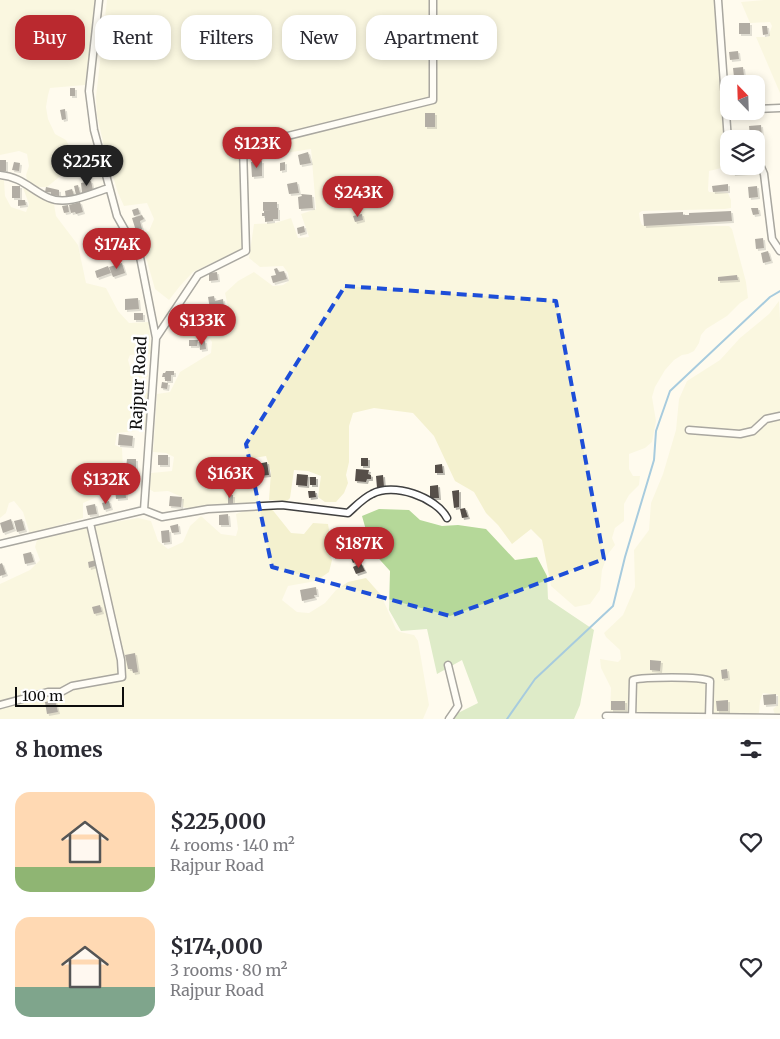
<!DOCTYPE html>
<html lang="en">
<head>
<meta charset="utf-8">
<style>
	:root { --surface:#fff; --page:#f2f2f3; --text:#2b2b33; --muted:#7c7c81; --accent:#ba292f }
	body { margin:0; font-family:Merriweather,serif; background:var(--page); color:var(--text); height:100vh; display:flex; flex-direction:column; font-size:19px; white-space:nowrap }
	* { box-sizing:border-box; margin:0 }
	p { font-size:16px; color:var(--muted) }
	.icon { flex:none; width:28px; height:28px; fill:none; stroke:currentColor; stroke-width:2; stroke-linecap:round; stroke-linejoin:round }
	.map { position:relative; height:719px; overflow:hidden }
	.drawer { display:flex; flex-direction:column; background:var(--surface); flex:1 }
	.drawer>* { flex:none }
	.top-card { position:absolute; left:15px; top:15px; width:500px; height:45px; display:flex; gap:10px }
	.needle { width:32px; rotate:337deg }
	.controls { position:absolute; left:720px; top:75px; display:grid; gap:10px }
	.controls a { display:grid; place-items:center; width:45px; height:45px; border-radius:10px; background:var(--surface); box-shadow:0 2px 8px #0003; font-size:25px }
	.scale { position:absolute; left:15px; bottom:12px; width:109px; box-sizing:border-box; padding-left:5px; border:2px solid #0d0d0d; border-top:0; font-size:14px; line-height:18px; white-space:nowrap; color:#0d0d0d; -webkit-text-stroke:4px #fff; paint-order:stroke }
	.price { position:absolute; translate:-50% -42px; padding:0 11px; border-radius:18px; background:var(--accent); color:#fff; font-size:16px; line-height:32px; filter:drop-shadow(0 1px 2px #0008) }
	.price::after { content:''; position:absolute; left:50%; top:30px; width:15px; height:11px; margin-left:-8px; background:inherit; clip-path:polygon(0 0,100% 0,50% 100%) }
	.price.selected { background:#222; color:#fff }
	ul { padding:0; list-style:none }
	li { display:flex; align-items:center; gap:15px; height:125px; padding:0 15px }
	li span { display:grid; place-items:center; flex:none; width:140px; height:100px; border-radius:15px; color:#555 }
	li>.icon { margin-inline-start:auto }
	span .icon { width:60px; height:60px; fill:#fffc; stroke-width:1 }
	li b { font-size:21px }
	h2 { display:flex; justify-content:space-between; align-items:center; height:60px; padding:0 15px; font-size:21px }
	.chip { padding:0 18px; border-radius:15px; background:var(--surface); box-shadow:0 2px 8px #0003; font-size:18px; line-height:45px }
	.chip.selected { background:var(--accent); color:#fff }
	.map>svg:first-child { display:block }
	.farmland { fill:#f4f1cf }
	.forest { fill:#b5d899 }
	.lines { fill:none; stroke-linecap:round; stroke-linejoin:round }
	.stream { stroke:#3d91c9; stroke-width:2 }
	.building { fill:#564f4a; filter:url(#shadow) }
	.street-casing { stroke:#404040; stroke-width:9 }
	.street { stroke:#fff; stroke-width:6 }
	.marked { fill:none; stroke:#1d4ed8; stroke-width:4; stroke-dasharray:10 6; stroke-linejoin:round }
	.labels { text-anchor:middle; stroke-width:5; stroke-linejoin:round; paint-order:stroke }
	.street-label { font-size:16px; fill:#0d0d0d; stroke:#fff }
</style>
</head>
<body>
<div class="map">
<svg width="780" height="719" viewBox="0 0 780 719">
	<defs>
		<filter id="shadow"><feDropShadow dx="2" dy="2" stdDeviation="0" flood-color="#0004"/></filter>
	</defs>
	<rect width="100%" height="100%" fill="#fffbee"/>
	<path class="farmland" d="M0,0H96L85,85L50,88L48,95L46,107L48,119L55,134L66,140L69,146V169L47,187H37L27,180L26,175L29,166L27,154L19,151L0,155Z
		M107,0H717L729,166H730L709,171L708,190L709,192L728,193L731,200V208L725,209L642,211L639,213L640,220L642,225L729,226L732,229L746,282L748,298L740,303L727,316L706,329L701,335L699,343L694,351L688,354L682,355L674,360L665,370L655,387L652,397L656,421L652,442L645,448L629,454V469L633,476H640L639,485L629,495L624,504V521L615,528L612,538L615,545L608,554L602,570L600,590L590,604L575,607L551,586L542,540L531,529L512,544L498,525L486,513L474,492L455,481L434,436L413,413L374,408L353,413L349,426V462L346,475L348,483L344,493L336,502H325L318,497L321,476L308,471L294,470L290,498L287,501L269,500L271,472L266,456L254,458L257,481L258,503L228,504L191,510L183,507L182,497L168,491L154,492L149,489L151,473L172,471L174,457L166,453L153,452L157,394L170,392L180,372L211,353L212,342L210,339L181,338L174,334L171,323L176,317L199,316L213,313L228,307L225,293L238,281L254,272L273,286L283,285L289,281L288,273L283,266L260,267L249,258L254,224L275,223L291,218L298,238L309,237L301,214L316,209L311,149L240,160L243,186L244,248L193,272L180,286L169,300L155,289L143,247L136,236L149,231L154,219L147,203L124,206L118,193L104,146L97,116L96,97Z
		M764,0H780V93L756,37H768L772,26L770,22L750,23L741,2Z
		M0,180H4L5,196L11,207L26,212L29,204L23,188L26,187L54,204L56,216L78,245L86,283L106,288L118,311L129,323L149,322L151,354L130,355L128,360L130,367L144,370L147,374L148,377L136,378L135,391L148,393L146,430L117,433L115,445L122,448L123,469L118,486L106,493L83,503V518L30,534L23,512L14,501L9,503L6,513L0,518Z
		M779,301L780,319V715H775L773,709L778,705V695L763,693L760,701L759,713L747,716L610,713L611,688L601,668L600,659L618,662L621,659L620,650L606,637L604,633L623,615L635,587L634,550L649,530L651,503L663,474L676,430L679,399L687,381L720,360L740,338L769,314Z
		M271,508L291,533L304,534L313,523L328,524L330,536L328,550L332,560L329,572L316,581L288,586L282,600L297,612L309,613L325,603L336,590L348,582L366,578L381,595L396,629L400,632L414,635L418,641L429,705L423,719H0V584L30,570L40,560L35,547L37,540L97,525L138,518L151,521L158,541L168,549L183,542L190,526L201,516L221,534L236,536L238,529L236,514L244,511Z"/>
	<path class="forest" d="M379,509L409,510L420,520L442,526L458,525L486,529L515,560L537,557L547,576L548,599L594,630L580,705L574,719H451L452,716L478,703L462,660L437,674L427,629L401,631L389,610L390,571L372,551L362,516Z"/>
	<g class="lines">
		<path class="stream" d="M507,719L535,679L613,606L625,557L654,460L656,431L670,391L770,297L780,291"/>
	</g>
	<path class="building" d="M739,23H750V34H739Z
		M762,26H767L768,34L763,35Z
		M738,51L739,59L730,60L729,52Z
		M743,67L744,76L734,77L733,68Z
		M70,88H75V96H70Z
		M65,109L66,119L62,120L60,110Z
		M425,113H435V127H425Z
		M761,125L762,136L750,137L749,126Z
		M85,148L87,158L77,159L75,149Z
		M308,152L311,163L300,165L298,155Z
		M0,160H6V171H0Z
		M262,161V176L252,177L251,162Z
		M14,162L20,163L19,171L12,170Z
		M285,162V170L280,171V163Z
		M746,167L747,173L733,174L732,168Z
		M91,181L93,190L82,193L81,183Z
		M297,182L299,193L289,194L287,184Z
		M728,184V191L713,192L712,186Z
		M78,185L80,193L76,195L74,186Z
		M12,186H20V198H12Z
		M757,186L758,197L749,198L748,187Z
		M46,187L59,190V196L51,195V192H45Z
		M72,189L74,195L66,198L65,191Z
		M301,194L312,195L313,208L299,209L298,197L302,196Z
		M18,200H25L26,205L18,206Z
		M80,202L83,212L76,214L75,212L71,213L69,205Z
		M263,202H277V208H271H278V219H273V221L265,222V216H262V213H264V211L272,210L263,211Z
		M68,205L69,212L64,213L62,206Z
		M138,208L140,214L134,216L132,210Z
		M751,208H758L759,214L753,215Z
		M731,211L732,221L644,226L643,214L683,212V215H689V213Z
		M362,214L363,220L355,222L353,216Z
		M142,215L144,219L140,221L142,229L136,231L132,218Z
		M304,226L305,232L298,234L297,228Z
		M763,238L764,248L756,249L755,239Z
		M100,244L103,252L98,253L95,246Z
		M114,249L116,255L106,258L104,252Z
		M768,251L771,261L763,263L761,253Z
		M122,263L125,273L113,277L109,267Z
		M108,266L111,273L97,278L95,271Z
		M277,268L279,272L284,271L287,279L273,283L271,276L276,275L274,269Z
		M217,272L218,280L209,281V273Z
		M737,275L738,280L718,281V277Z
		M214,296L215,301L223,299L224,307L210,309L208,297Z
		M138,298L139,309L125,310V299Z
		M134,313H143V320H134Z
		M189,340H198L197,346H189Z
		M205,341L206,349L200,350L199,342Z
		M135,357H143V367H135Z
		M166,371H174V375H171V381H165V377H162L163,373H165Z
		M162,382L168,383L167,389L161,388Z
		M119,434L133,436L132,446L118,445Z
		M158,455H168V465H158Z
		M361,458H368V466H361Z
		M127,459H136V468H126Z
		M267,462L269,475L259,476L257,464Z
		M442,464L443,473H435V465Z
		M356,469L369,470L368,474L371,475V479H367L366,482L355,481Z
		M297,474L308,475L307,486L296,485Z
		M383,475L384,487L377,488L376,476Z
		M310,477H316V485H310Z
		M438,485L439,498H430V486Z
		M125,487L126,498L116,499L115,488Z
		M459,490V507L454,508L452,491Z
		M308,491H315L316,497L309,498Z
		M228,495H233V504H228Z
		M170,496L182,497L181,507L169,506Z
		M109,501L111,508L104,510L102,503Z
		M95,504L97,514L88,515L86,506Z
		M465,508L468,517L462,518L460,509Z
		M228,514L229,525H219V515Z
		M11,519L14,529L3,533L0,523Z
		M22,519L25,530L17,532L14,521Z
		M178,524L179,532L172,533L170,526Z
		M169,530L170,542L162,543L161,531Z
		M340,547L341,555L333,557L332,549Z
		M31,552L34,562L25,564L23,554Z
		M358,552L361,559L353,563L350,556Z
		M96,560L98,565L89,568L88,562Z
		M2,563L6,574L0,576V564Z
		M361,563L365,571L356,574L353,567Z
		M316,587L317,595H314L315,598L302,601L300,590Z
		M100,605L102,612L94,614L92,607Z
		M135,653L138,672L133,673L132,669H128L125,655Z
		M650,660L661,661L660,671L650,670Z
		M727,669L728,678L722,679L721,670Z
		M776,694V704L764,705L763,695Z
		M55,700L58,712L47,714L45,702Z
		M728,700V711H717L716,701Z
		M611,701H625V710H611Z"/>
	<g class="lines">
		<defs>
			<path id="street" d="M718,0L729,155
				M756,109L780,108
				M756,162L761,167L764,174L772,239L780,251
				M0,175C22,177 31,190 49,198C67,206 92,193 109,188
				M156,338L198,275L246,251L243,147L433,100V0
				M689,430L740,434L753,431L766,419L780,416
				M144,510L162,517L208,509L282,505L348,513C355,507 363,498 372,494C393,482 436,497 447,518
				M0,544L144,510L156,338L140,257L117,216L94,130L89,91L99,0
				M448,665L458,706L449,719
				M0,705L48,692H61L72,686L122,677L121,660L90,523
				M606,716L780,718
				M632,718L633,680C643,677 701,676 710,681L709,717"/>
		</defs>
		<use href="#street" class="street-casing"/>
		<use href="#street" class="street"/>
	</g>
	<path d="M0 0H780V719H0ZM345,286L556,301L604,559L450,616L272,567L246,444Z" fill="#fffbee" fill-opacity=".55" fill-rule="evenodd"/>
	<path class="marked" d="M345,286L556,301L604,559L450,616L272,567L246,444Z"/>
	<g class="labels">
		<g class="street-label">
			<text transform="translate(138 383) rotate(-87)" y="6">Rajpur Road</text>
		</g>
	</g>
</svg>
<div class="controls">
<a><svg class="needle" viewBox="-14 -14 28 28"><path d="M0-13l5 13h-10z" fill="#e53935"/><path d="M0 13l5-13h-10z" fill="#7c7c81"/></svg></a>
<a><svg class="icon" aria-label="layers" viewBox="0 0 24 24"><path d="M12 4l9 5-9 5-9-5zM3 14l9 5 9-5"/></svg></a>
</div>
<div class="scale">100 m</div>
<b class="price" style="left:257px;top:169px">$123K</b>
<b class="price selected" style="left:87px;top:187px">$225K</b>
<b class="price" style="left:358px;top:218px">$243K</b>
<b class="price" style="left:117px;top:270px">$174K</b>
<b class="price" style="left:202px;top:346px">$133K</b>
<b class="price" style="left:230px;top:499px">$163K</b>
<b class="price" style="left:106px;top:505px">$132K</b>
<b class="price" style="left:359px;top:569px">$187K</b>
<div class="top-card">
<a class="chip selected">Buy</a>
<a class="chip">Rent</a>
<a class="chip">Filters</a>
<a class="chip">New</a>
<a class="chip">Apartment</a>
</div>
</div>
<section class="drawer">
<h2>8 homes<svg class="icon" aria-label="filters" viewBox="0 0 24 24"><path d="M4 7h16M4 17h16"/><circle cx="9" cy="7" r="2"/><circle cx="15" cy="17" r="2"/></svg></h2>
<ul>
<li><span style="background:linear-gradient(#ffd9b3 75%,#8fb573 0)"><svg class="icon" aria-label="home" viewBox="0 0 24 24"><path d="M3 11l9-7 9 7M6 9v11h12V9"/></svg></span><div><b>$225,000</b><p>4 rooms · 140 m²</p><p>Rajpur Road</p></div><svg class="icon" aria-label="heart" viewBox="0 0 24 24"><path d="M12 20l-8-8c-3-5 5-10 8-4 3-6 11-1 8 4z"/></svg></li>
<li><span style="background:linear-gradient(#ffd9b3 70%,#7fa58c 0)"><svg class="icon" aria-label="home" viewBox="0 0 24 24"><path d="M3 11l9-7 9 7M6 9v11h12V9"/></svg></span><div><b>$174,000</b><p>3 rooms · 80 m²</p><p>Rajpur Road</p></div><svg class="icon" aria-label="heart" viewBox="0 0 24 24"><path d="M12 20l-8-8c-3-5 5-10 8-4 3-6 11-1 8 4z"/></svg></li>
</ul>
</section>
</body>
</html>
